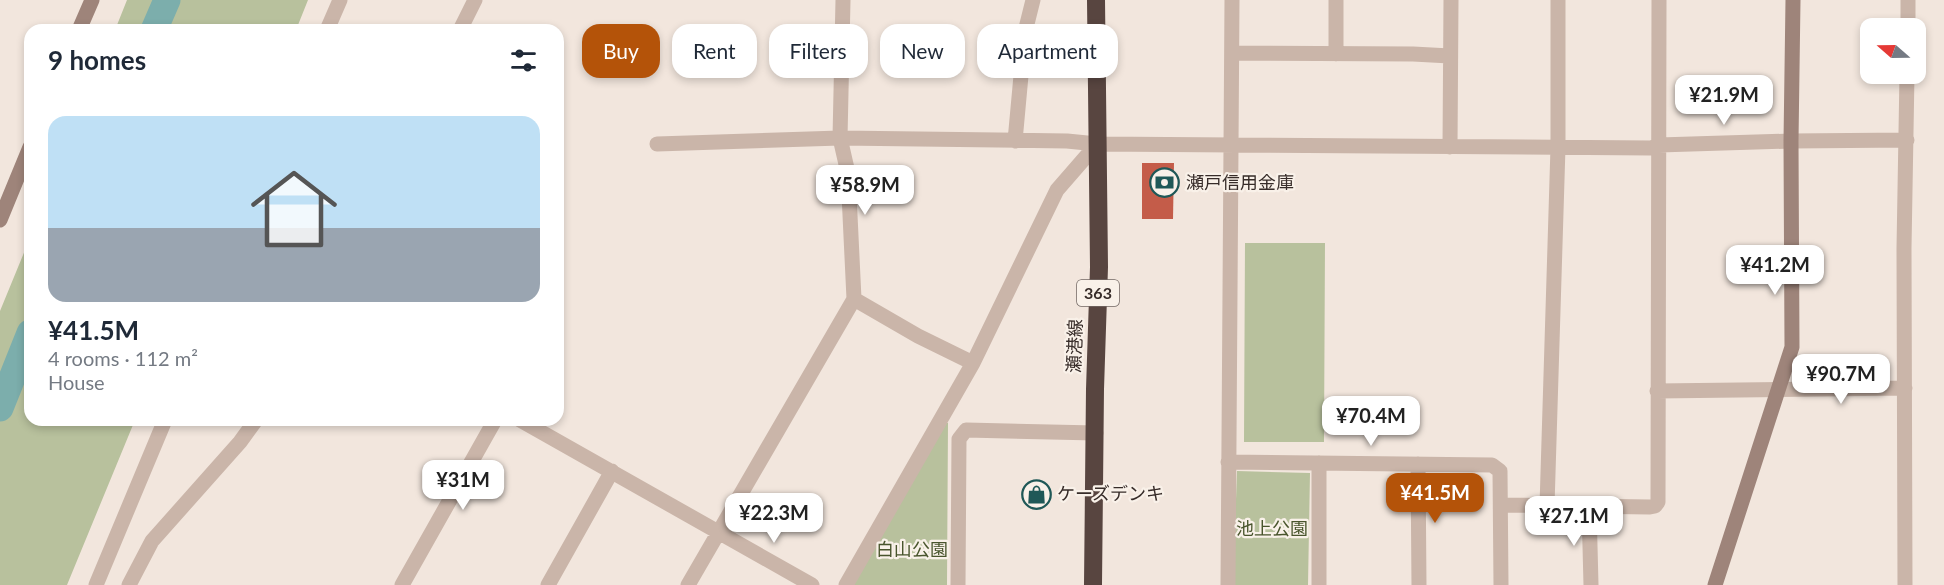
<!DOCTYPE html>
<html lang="en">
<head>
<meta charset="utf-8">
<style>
	:root { --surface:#fff; --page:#f2f2f3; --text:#1f2937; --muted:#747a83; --accent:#b45309 }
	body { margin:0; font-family:Lato,"Noto Sans JP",sans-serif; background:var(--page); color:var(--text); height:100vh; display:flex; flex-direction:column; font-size:22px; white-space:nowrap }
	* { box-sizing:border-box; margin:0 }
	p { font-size:20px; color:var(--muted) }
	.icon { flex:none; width:33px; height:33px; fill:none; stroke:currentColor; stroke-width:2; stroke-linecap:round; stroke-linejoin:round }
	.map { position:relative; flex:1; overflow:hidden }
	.side { position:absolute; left:24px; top:24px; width:540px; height:402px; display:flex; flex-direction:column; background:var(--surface); border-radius:18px; box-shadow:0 3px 9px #0003 }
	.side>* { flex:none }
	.hud { position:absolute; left:582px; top:24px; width:570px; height:54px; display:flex; gap:12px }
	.needle { width:39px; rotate:290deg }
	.buttons { position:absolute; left:1860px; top:18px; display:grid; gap:12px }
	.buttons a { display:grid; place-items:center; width:66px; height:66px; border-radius:12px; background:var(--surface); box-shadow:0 3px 9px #0003; font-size:30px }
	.price { position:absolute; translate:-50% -51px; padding:0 14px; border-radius:12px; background:#fff; color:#222; font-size:20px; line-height:39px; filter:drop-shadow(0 2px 3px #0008) }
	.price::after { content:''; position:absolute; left:50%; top:36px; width:18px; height:14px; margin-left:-9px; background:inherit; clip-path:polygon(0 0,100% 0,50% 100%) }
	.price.selected { background:var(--accent); color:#fff }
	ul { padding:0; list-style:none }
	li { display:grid; align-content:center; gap:12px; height:318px; padding:0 24px }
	li span { display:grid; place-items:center; height:186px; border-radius:18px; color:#555 }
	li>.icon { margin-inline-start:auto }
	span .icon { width:108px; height:108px; fill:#fffc; stroke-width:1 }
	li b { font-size:26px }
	h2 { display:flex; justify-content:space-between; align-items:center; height:72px; padding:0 24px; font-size:26px }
	.pill { padding:0 21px; border-radius:18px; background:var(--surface); box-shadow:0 3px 9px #0003; font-size:21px; line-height:54px }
	.pill.selected { background:var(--accent); color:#fff }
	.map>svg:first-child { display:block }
	.green { fill:#b8c19d }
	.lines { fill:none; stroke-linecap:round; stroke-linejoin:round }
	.river { stroke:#7caeac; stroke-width:27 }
	.building { fill:#c45c49 }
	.street { stroke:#cab5a9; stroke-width:15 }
	.secondary { stroke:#9e847a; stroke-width:15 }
	.highway { stroke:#584540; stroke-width:18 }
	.labels { text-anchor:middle; stroke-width:4.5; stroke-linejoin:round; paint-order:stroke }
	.shield { fill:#f9f1e9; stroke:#716763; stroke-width:1.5 }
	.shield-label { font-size:16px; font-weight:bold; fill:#372c29 }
	.poi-label { font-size:18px; fill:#372c29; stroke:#f9f1e9; text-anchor:start }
	.street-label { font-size:18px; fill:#372c29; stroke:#f9f1e9 }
	.park-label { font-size:18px; fill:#49552d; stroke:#f9f1e9 }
</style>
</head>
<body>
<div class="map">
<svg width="1944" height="585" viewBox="0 0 1944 585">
	<rect width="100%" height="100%" fill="#f2e6dd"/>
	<path class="green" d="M127,0H308L296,30H115Z
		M30,238V420H135L67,585H0V311Z
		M1245,243H1325L1324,442H1244Z
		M943,423H948L947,585H852Z
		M1237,471L1310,473L1308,585H1233Z"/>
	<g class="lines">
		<path class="river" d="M154,30L167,0
			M0,408L30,333"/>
	</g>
	<path class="building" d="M1142,163H1174L1173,219H1142Z"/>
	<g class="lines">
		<path class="street" d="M1336,0V54
			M1908,28V0
			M327,30L340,0
			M460,30L475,0
			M1232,53L1413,54L1450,56
			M1015,141L1025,32L1033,0
			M657,144L840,138L1067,141L1097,144L1651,148L1659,145L1791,141L1907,140
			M1450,147L1451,0
			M854,299L918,336L973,363
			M1657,391L1905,388
			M520,420L812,585
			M1228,462L1492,465L1500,471L1501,585
			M1418,464L1419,585
			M1501,505L1650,507L1655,506L1658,502L1659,0
			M1547,506L1558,147V0
			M1589,507L1591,585
			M96,585L165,420
			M129,585L152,541L240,442L256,420
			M402,585L495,420
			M548,585L612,471
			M688,585L854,299L848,173L840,138L843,0
			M846,585L973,363L1057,190L1097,144
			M958,585L959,439L966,430L1096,433
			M1228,585L1232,0
			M1319,585V463
			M1905,585L1904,248L1907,74"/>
		<path class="secondary" d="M79,30L92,0
			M0,220L30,147
			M1715,585L1792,347L1791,141L1793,0"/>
		<path class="highway" d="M1093,585L1095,389L1099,267L1096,0"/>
	</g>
	<defs>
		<symbol id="bank-ring" viewBox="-11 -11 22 22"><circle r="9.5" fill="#f9f1e9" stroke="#1f5857" stroke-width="1.5"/><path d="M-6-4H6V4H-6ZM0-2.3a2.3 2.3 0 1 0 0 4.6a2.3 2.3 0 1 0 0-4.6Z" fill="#1f5857"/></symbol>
		<symbol id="shop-ring" viewBox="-11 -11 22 22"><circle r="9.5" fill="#f9f1e9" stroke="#1f5857" stroke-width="1.5"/><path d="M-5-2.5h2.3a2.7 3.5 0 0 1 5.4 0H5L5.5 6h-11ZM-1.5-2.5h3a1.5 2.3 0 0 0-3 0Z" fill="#1f5857"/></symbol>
	</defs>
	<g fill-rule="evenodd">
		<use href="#bank-ring" x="1148" y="166" width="33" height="33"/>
		<use href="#shop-ring" x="1020" y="478" width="33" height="33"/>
	</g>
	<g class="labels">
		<rect class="shield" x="1077" y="280" width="42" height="26" rx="4.5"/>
		<g class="shield-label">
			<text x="1098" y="299">363</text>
		</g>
		<g class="poi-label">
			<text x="1186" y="189">瀬戸信用金庫</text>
			<text x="1057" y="500">ケーズデンキ</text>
		</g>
		<g class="street-label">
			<text transform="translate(1075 346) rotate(-88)" y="6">瀬港線</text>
		</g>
		<g class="park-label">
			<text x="1272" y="535">池上公園</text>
			<text x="912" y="556">白山公園</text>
		</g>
	</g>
</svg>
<div class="buttons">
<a><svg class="needle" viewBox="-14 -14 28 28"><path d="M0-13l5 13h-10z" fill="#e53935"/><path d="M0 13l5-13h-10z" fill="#747a83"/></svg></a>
</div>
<b class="price" style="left:1724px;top:126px">¥21.9M</b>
<b class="price" style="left:865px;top:216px">¥58.9M</b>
<b class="price" style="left:1775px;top:296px">¥41.2M</b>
<b class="price" style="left:1841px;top:405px">¥90.7M</b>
<b class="price" style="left:1371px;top:447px">¥70.4M</b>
<b class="price" style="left:463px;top:511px">¥31M</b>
<b class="price selected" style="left:1435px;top:524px">¥41.5M</b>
<b class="price" style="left:774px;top:544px">¥22.3M</b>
<b class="price" style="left:1574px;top:547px">¥27.1M</b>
<div class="hud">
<a class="pill selected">Buy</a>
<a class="pill">Rent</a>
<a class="pill">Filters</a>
<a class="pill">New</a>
<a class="pill">Apartment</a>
</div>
<section class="side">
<h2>9 homes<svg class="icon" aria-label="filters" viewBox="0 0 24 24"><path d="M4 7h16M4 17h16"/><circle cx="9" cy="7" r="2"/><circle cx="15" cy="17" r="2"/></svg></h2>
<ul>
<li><span style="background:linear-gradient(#bfe0f5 60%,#9aa5b1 0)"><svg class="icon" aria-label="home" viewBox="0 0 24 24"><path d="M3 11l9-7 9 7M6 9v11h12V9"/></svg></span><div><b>¥41.5M</b><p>4 rooms · 112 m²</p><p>House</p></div></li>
</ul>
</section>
</div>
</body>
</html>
